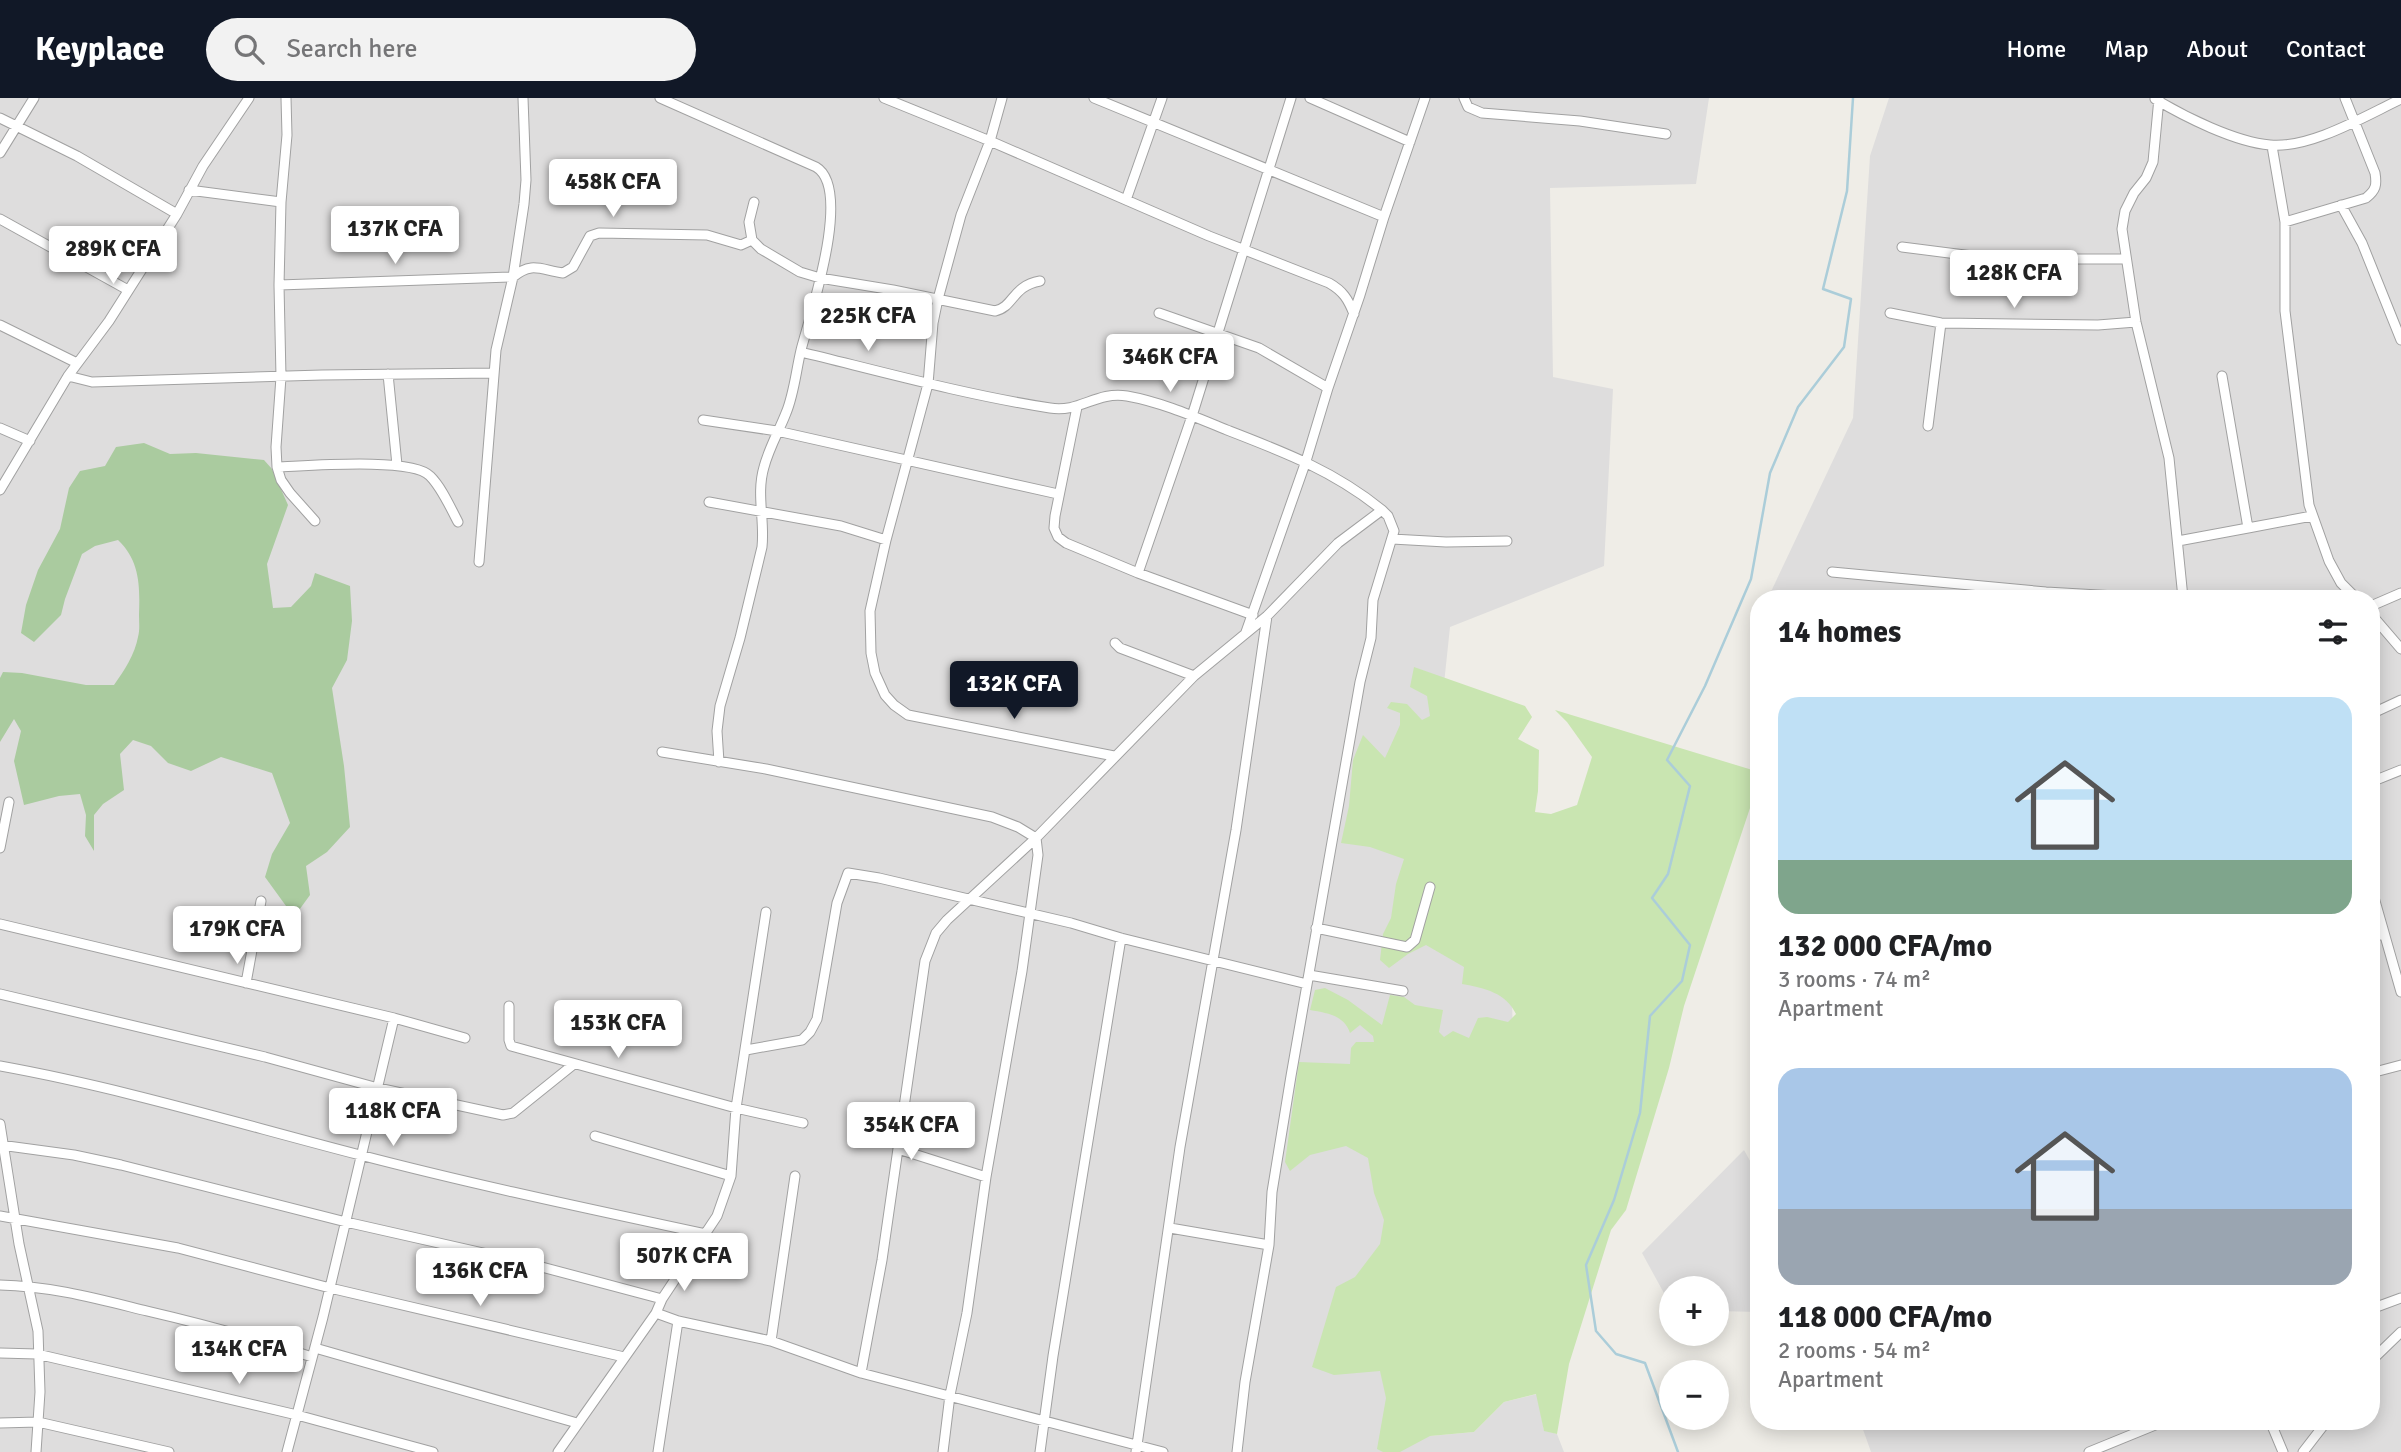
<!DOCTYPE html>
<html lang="en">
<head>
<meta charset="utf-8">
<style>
	:root { --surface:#fff; --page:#f2f2f2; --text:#202124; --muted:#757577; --accent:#111827 }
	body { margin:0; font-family:Signika,sans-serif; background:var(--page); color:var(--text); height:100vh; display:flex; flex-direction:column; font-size:26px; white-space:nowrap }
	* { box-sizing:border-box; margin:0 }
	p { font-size:23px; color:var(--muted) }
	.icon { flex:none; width:38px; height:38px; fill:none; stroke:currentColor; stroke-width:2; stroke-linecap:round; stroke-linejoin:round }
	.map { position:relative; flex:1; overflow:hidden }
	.sheet { position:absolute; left:1750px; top:492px; width:630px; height:840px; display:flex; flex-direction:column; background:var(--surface); border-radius:28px; box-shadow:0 4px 18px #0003 }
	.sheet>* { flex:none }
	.controls { position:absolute; left:1659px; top:1178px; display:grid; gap:14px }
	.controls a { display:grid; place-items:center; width:70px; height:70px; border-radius:50%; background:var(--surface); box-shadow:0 4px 18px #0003; font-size:35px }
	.price { position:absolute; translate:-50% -60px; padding:0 16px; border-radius:7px; background:#fff; color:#222; font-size:23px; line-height:46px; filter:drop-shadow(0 2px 4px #0008) }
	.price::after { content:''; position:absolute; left:50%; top:42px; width:21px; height:16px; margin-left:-10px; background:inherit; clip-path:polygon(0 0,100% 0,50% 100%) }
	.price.on { background:var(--accent); color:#fff }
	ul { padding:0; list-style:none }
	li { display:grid; align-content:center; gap:14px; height:371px; padding:0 28px }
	li span { display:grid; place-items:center; height:217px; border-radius:21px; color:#555 }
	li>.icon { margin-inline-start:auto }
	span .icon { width:126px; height:126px; fill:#fffc; stroke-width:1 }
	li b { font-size:30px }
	h2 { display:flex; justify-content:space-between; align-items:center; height:84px; padding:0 28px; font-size:30px }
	header { display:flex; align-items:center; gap:42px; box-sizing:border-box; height:98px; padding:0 35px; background:var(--accent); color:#fff }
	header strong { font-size:33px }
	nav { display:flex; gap:38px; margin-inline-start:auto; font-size:24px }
	.search { width:490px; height:63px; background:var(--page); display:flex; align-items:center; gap:18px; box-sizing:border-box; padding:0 24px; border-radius:38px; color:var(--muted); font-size:26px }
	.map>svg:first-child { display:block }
	.residential { fill:#dedddd }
	.grass { fill:#c9e5b1 }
	.forest { fill:#aacb9f }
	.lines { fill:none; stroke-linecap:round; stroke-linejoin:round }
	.stream { stroke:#abcdd9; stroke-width:2.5 }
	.street-casing { stroke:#a1a1a1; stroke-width:11 }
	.street { stroke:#fff; stroke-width:9 }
</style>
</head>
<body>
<header>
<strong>Keyplace</strong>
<div class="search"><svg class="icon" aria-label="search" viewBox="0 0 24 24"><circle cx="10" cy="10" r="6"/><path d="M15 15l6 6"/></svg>Search here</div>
<nav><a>Home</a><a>Map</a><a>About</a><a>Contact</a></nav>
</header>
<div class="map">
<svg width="2401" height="1354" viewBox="0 0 2401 1354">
	<rect width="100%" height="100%" fill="#efede7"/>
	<path class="residential" d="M0,0H1709L1696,86L1550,90L1553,279L1613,291L1604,468L1450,529L1435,671L1511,855L1518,1170L1430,1338L1474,1334L1504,1304L1537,1296L1544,1332L1557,1336L1564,1354H0Z
		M1889,0H2401V1354H1871L1860,1323H2371V500H1768L1853,320L1870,58Z
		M1744,1052L1759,1079V1214L1717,1213V1190H1671V1208L1642,1155Z"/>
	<path class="grass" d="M1414,569L1525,608L1532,619L1518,641L1539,652L1538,693L1535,714L1551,716L1577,707L1592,659L1567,624L1555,612L1759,674V683L1684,908L1669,970L1626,1112L1611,1132L1569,1266L1557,1336L1544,1333L1536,1296L1504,1304L1474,1334L1430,1338L1400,1354H1383L1377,1351L1386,1300L1380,1273L1334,1277L1312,1269L1336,1189L1355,1179L1380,1146L1384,1122L1374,1095L1368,1060L1346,1048L1310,1057L1290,1073L1285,1064L1299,964L1350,966L1351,950L1356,944H1374L1373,938L1360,927L1350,935C1344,917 1327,915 1310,912L1315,892L1325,890L1348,902L1382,927L1390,897L1404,899L1415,907L1443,912L1439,934L1444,939L1453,933L1469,940L1478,920L1487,919L1508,924L1516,916C1506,895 1485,890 1462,886L1464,869L1426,847L1408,856L1389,870L1380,862L1383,836L1391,820L1396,786L1404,761L1370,749L1341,745L1349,708L1353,662L1363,637L1385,660L1400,627V615L1387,610L1391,604L1407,606L1422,622L1430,618L1427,598L1410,589Z"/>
	<path class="forest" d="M144,345L170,356L196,355L264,362L272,371L288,407L267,466L273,510L291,509L311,488L315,475L350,488L352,523L347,562L332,590L344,668L350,729L327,754L306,768L310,797L294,819L265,779L272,756L290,725L272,675L221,659L191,673L168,665L151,648L133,642L120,656L124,692L103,706L94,717V753L85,738L86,717L80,696L59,698L24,707L14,663L21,633L14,621L0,644V580L3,574L22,575L86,587H114C124,573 135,556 138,539C140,532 139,524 139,517C140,488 140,463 118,442L95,448L82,456L65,501L61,517L34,544L21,535L26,507L38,472L60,431L69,390L80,373L105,368L116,349Z"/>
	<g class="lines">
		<path class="stream" d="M1678,1354L1645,1265L1616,1256L1596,1233L1586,1167L1614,1102L1640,1015L1650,918L1682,883L1690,847L1652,800L1668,776L1690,688L1667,662L1705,588L1751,481L1770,375L1798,309L1844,249L1851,201L1823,191L1847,93L1853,0"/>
		<defs>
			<path id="street" d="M286,0L287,37L281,104L279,187L281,279L276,349L277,369L281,382L290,395L315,423
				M660,0L816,69C853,91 810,217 801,252C796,273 794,296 786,315C779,333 769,350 764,369C756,396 765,422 762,449L740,540L720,608L717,633L719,664
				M884,0L990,43L1209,138L1329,185C1343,193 1348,201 1354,216
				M1002,0L990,43L961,117L938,201L933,225L928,286L886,442L870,513L871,555L875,575L885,597L894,607L908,617L1114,658
				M1094,0L1384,119
				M1310,0L1410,44
				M1464,0L1468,9L1482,15L1580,23L1666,36
				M2159,0L2153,64L2146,80L2134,95L2125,113L2122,131L2136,224L2169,360L2183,500
				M2155,1C2185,19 2235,44 2270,47C2310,51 2365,18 2401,1
				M0,20L77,58L177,116
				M2272,48L2285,124V213L2309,407L2329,463L2341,485L2356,500
				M0,55L34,0
				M189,92L281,104
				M1126,102L1162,0
				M754,104L749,124L752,142L761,151L800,174L820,180L893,192L995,213C1014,209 1012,188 1040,183
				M2341,107L2362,145L2401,242
				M0,121L128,192
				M2285,124L2366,100C2376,92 2377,87 2375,75L2345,0
				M1902,149L1996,161H2125
				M279,187L513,179C532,163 541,172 563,175L573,169L590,138L599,135L707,137L741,147L752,142
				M1159,215L1259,250L1328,290
				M1890,215L1941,225L2098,227L2136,224
				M0,227L77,265
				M801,254C883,274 966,297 1050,310C1080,315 1096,293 1127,298C1161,304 1195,319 1227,332C1284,354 1334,373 1382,412
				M388,276L397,367
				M68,278L92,284L322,277L493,275
				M2222,278L2248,430L2312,418
				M1077,309L1055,418L1054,430L1058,439L1066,445L1138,475L1253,517
				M703,322L777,333L1058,396
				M1928,328L1941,225
				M0,330L30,343
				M277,369C306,368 413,359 430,378C442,390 450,409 458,424
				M0,392L68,278L109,223L177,116L203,68L249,0
				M709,404L841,428L886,442
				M1392,441L1446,444L1507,443
				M2178,443L2248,430
				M479,464L496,252L513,179L524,106L526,82L523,0
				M1832,474L2046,494L2151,500
				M1138,475L1192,318L1291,0
				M2371,508L2401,495
				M2371,516L2401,551
				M1246,534L1306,363L1328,290L1360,197L1384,119L1425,0
				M1115,545L1120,550L1194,578
				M2371,616L2401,602
				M662,654L766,671L992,719L1018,729L1036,740L1038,757L1022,873L986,1079L967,1215L950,1297L943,1354
				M2371,684L2401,672
				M0,750L9,704
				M2371,789L2401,894
				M0,826L394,920L465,940
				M1316,830L1407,849L1415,842L1430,789
				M2371,839L2384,836
				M1309,877L1403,893
				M246,885L261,803
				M0,896L265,959L378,990L503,1017L513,1015L574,966
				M509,908V942L511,948L736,1010L803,1025
				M746,952L802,942L810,934L817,921L837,805L848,775L879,780L1071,825L1121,840L1307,886
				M0,968C122,990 240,1026 360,1057C475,1087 590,1111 706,1136
				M2371,975L2401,967
				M0,1026L19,1146L38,1233L40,1294L36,1354
				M595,1038L731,1078
				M0,1047L74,1057L121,1067L346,1124L523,1164L662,1201
				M898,1051L986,1079
				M0,1118L178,1150L330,1190L624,1259
				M1170,1130L1269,1147
				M0,1187C51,1188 98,1201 147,1213C203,1226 258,1241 312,1259
				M2371,1211L2401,1200
				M656,1215L678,1223L771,1243L861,1275L1163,1354
				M771,1243L795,1078
				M315,1250L577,1325
				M0,1255L37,1256L297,1317L433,1354
				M2371,1263L2401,1234
				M861,1275L882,1162L925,863L936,835L947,822L1036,740L1194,578L1267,518L1338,445L1382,412L1388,418L1394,433L1373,502L1371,540L1360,584L1291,978L1272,1094L1269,1147L1245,1284L1237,1354
				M2270,1323L2283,1354
				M0,1325L38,1324L169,1354
				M287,1354L323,1219L394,920
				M558,1354L656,1215L662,1201L717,1118L731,1078L736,1010L766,814
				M658,1354L678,1223
				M1040,1354L1053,1258L1121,840
				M1136,1354L1180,1049L1236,732L1267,518
				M2089,1354L2165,1323
				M2303,1354L2327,1323"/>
		</defs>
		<use href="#street" class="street-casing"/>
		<use href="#street" class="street"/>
	</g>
</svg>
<div class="controls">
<a>+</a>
<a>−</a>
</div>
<b class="price" style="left:613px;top:121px">458K CFA</b>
<b class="price" style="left:395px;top:168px">137K CFA</b>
<b class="price" style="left:113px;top:188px">289K CFA</b>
<b class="price" style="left:2014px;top:212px">128K CFA</b>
<b class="price" style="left:868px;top:255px">225K CFA</b>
<b class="price" style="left:1170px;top:296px">346K CFA</b>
<b class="price on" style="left:1014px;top:623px">132K CFA</b>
<b class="price" style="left:237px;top:868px">179K CFA</b>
<b class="price" style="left:618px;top:962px">153K CFA</b>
<b class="price" style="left:393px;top:1050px">118K CFA</b>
<b class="price" style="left:911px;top:1064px">354K CFA</b>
<b class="price" style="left:684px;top:1195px">507K CFA</b>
<b class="price" style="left:480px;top:1210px">136K CFA</b>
<b class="price" style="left:239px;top:1288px">134K CFA</b>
<section class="sheet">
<h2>14 homes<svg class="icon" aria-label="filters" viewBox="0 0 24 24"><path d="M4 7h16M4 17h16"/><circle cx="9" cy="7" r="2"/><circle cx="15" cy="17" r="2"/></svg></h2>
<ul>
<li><span style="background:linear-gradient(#bfe0f5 75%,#7fa58c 0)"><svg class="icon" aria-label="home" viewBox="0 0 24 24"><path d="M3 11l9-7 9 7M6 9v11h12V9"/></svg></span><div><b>132 000 CFA/mo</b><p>3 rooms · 74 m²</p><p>Apartment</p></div></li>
<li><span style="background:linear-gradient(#a9c7e8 65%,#9aa5b1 0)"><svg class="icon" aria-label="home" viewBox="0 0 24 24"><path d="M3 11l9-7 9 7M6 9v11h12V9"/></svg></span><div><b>118 000 CFA/mo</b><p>2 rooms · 54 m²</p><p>Apartment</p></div></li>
</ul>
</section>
</div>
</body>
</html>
